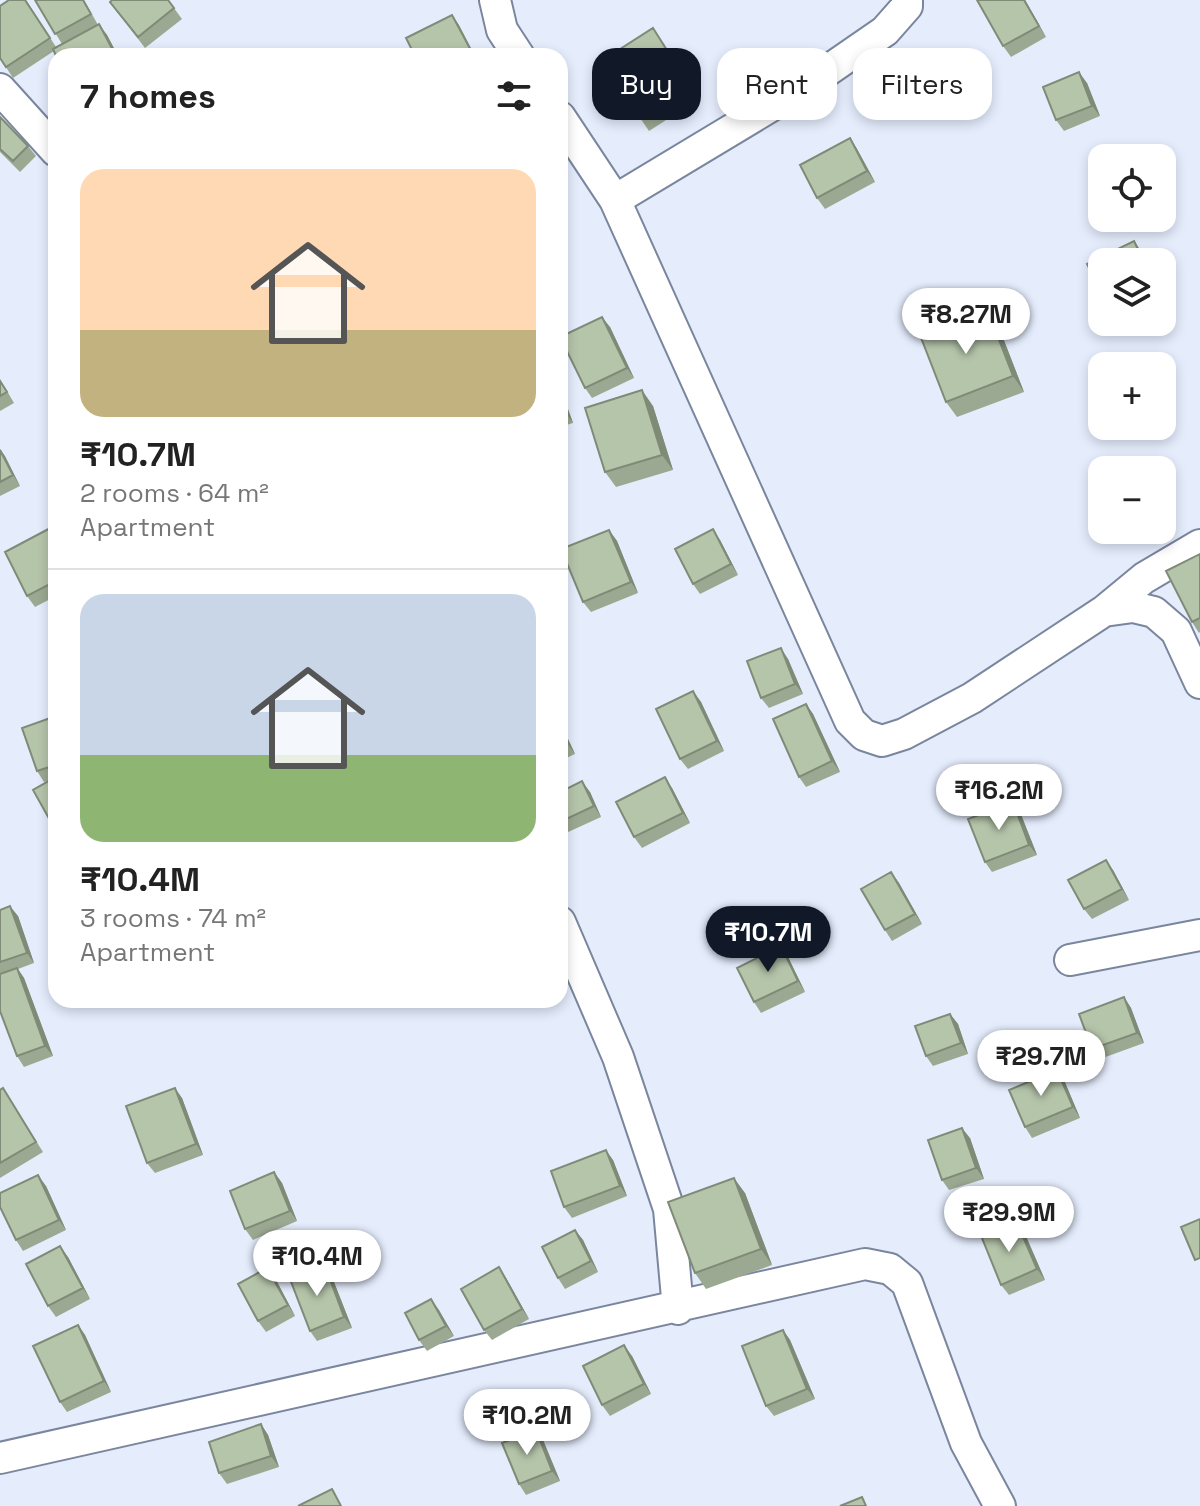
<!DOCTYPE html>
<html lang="en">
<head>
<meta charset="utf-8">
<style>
	:root { --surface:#fff; --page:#f2f2f2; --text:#222; --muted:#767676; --line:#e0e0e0; --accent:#111827 }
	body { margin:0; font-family:"Space Grotesk",sans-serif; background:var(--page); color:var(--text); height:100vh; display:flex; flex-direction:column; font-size:30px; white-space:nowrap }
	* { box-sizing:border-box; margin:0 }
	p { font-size:26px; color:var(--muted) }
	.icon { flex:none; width:44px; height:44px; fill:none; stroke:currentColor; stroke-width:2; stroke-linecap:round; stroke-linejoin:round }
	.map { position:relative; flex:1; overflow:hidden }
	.drawer { position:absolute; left:48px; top:48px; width:520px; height:960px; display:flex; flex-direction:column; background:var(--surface); border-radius:24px; box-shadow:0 4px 12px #0003 }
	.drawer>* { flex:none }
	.top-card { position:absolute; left:592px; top:48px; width:488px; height:72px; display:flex; gap:16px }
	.tools { position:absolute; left:1088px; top:144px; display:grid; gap:16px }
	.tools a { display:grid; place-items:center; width:88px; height:88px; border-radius:16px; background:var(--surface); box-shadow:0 4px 12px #0003; font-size:40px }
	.price { position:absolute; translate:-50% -68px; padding:0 18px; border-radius:28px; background:#fff; color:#222; font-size:26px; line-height:52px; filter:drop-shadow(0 2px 4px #0008) }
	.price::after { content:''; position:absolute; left:50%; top:48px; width:24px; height:18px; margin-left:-12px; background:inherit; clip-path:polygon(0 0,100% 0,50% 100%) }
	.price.selected { background:var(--accent); color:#fff }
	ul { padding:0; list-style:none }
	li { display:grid; align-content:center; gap:16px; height:424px; padding:0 32px }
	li+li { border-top:2px solid var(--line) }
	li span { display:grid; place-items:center; height:248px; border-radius:24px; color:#555 }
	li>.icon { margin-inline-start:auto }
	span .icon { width:144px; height:144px; fill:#fffc; stroke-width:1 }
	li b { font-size:34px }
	h2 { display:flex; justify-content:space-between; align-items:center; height:96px; padding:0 32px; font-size:34px }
	.chip { padding:0 28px; border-radius:24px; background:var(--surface); box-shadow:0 4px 12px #0003; font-size:28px; line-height:72px }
	.chip.selected { background:var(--accent); color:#fff }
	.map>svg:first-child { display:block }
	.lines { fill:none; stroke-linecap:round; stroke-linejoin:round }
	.minor-casing { stroke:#7a869e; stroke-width:34 }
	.minor { stroke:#fff; stroke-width:30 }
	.wall { fill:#9ca992 }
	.shaded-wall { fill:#7f8a77 }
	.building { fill:#b5c5aa; stroke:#7f8a77; stroke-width:2 }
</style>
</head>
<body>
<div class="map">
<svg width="1200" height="1506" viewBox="0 0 1200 1506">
	<rect width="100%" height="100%" fill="#e5edfd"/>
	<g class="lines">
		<defs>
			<path id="minor" d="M495,0L502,30L519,56
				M0,89L56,151
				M560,117L615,200L850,721L864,735L882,741L904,734L972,698L1104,611L1133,607L1154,612L1176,631L1200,683
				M615,200L811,82L885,31L907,6V0
				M1104,611L1144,578L1200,545
				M560,922L618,1057L669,1209L678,1309
				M1070,960L1200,935
				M0,1458L865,1264L890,1269L907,1283L966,1443L1000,1506"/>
		</defs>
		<use href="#minor" class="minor-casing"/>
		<use href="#minor" class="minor"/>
	</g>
	<path class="wall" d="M26,0L56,47L62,44L35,0H84L98,25L107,35L118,56H56L54,51L13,78L0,58Z
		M168,0L182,19L145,48L110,2Z
		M1025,0L1046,37L1011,57L1003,46Z
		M653,28L699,99L649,131L638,115Z
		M1087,83L1100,116L1064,131L1056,120Z
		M0,117L28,146L36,156L20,172L0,152Z
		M850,138L857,149L875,182L825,209L817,198Z
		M1162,164L1176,197L1162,203Z
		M987,309L998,325L1024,392L957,417L946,402Z
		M610,327L634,378L592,398L585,388Z
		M0,379L14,403L0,411Z
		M560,387L573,423L560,427Z
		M653,406L673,470L616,487L605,472Z
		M0,449L20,486L0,496Z
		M56,525V596L35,607L27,596Z
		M609,530L617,541L638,593L591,612L583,602Z
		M720,540L738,575L700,594L693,584Z
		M1200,554V632L1199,633L1192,622Z
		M788,659L803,694L769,708L761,698Z
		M693,691L701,702L724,751L688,769L680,759Z
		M806,704L813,714L840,772L806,787L799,777Z
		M56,716V831L54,779L44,782L37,771Z
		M560,722L575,754L560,761Z
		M672,788L690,823L642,848L634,837Z
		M560,792H590L601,817L566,833L560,825Z
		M1020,812L1037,855L992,872L985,862Z
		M1113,870L1129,900L1092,919L1084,909Z
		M891,872L899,883L922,924L892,941L885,930Z
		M0,910L18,916L34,963L18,969L24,978L53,1056L24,1067L17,1056L0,1011Z
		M788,957L805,992L761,1013L754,1002Z
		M1124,997L1131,1008L1144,1043L1100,1059L1092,1049Z
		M950,1014L958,1024L968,1054L933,1066L926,1056Z
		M1064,1080L1080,1118L1032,1138L1025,1127Z
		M3,1088L43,1152L0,1178V1090Z
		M182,1098L203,1155L155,1173L147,1163Z
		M970,1138L984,1179L949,1190L942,1180Z
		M613,1160L627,1196L572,1218L564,1207Z
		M274,1172L282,1183L297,1221L253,1240L245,1229Z
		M46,1186L66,1230L23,1251L16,1240Z
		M745,1193L772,1265L706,1289L695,1273Z
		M1017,1223L1025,1234L1045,1280L1009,1295L1001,1285Z
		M575,1230L583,1240L598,1272L565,1289L558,1278Z
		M68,1257L90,1299L56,1317L48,1306Z
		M267,1268L275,1278L295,1316L266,1332L258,1321Z
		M332,1277L352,1328L317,1341L310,1331Z
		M506,1278L529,1319L492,1340L484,1330Z
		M431,1299L454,1336L427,1351L419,1340Z
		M78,1325L85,1335L111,1392L67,1412L60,1402Z
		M783,1330L790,1340L815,1399L774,1416L766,1406Z
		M632,1356L651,1394L610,1416L602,1405Z
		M261,1424L268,1435L279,1467L227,1484L219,1473Z
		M543,1440L560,1481L526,1495L519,1484Z"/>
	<path class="shaded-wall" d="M1024,0H1025L1046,37L1039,26Z
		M452,15L459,25L475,56H474Z
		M99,24L107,35L118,56H116Z
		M653,28L664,44L699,99L688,84Z
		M1079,72L1087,83L1100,116L1092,106Z
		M850,138L857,149L875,182L867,171Z
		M1162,164L1163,165L1176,197L1169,187L1162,170Z
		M1134,241L1141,251L1146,262H1144Z
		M987,309L998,325L1024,392L1013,376Z
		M602,317L610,327L634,378L627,368Z
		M560,387L573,423L565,412L560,397Z
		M642,390L653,406L673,470L662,455Z
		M0,449L5,456L20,486L13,475Z
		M713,529L720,540L738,575L731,564Z
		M609,530L617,541L638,593L631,582Z
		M781,648L788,659L803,694L795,684Z
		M693,691L701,702L724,751L717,741Z
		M806,704L813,714L840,772L832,761Z
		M560,722L575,754L567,743L560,728Z
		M665,777L672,788L690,823L683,813Z
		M582,781L590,792L601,817L594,806Z
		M1013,802L1020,812L1037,855L1029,845Z
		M1106,860L1113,870L1129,900L1122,889Z
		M891,872L899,883L922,924L915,914Z
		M10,906L18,916L34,963L27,953Z
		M781,946L788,957L805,992L798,981Z
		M17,968L24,978L53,1056L45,1046Z
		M1124,997L1131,1008L1144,1043L1137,1033Z
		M950,1014L958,1024L968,1054L961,1043Z
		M1057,1070L1064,1080L1080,1118L1073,1107Z
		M175,1088L182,1098L203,1155L196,1144Z
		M962,1128L970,1138L984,1179L976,1168Z
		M606,1150L613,1160L627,1196L620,1186Z
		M274,1172L282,1183L297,1221L290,1211Z
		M38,1175L46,1186L66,1230L59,1220Z
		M734,1178L745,1193L772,1265L761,1249Z
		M1017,1223L1025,1234L1045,1280L1037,1269Z
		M575,1230L583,1240L598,1272L591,1261Z
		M60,1246L68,1257L90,1299L83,1288Z
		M325,1266L332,1277L352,1328L344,1317Z
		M499,1267L506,1278L529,1319L522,1309Z
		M267,1268L275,1278L295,1316L288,1305Z
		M431,1299L439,1310L454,1336L446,1326Z
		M78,1325L85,1335L111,1392L104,1381Z
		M783,1330L790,1340L815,1399L807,1389Z
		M624,1345L632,1356L651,1394L644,1384Z
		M261,1424L268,1435L279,1467L271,1456Z
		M536,1430L543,1440L560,1481L552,1471Z"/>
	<path class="building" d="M9,0H25L50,38L6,67L0,58V6Z
		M35,0H83L91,14L55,34Z
		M112,0H168L174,8L138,37L110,2Z
		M977,0H1024L1039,26L1003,46Z
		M452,15L474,56H415L406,38Z
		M99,24L116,56H56L53,49Z
		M653,28L688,84L638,115L603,60Z
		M1079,72L1092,106L1056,120L1043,87Z
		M0,117L28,146L13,161L0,149Z
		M850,138L867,171L817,198L800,165Z
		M1162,170L1169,187L1162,189Z
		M1134,241L1144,262H1102V293L1087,264Z
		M987,309L1013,376L946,402L920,335Z
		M602,317L627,368L585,388L560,337Z
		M0,381L7,392L0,396Z
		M642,390L662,455L605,472L585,408Z
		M560,397L565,412L560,414Z
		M0,450L13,475L0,482Z
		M56,525V581L27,596L5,552Z
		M713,529L731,564L693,584L675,549Z
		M609,530L631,582L583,602L561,549Z
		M1200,554V618L1192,622L1166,571Z
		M781,648L795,684L761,698L747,661Z
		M693,691L717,741L680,759L656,709Z
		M806,704L832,761L799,777L773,719Z
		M56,716V765L37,771L22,728Z
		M560,728L567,743L560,747Z
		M56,777V831L33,790Z
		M665,777L683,813L634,837L616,802Z
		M582,781L594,806L560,822V792Z
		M1013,802L1029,845L985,862L968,819Z
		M1106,860L1122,889L1084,909L1068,880Z
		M891,872L915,914L885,930L861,889Z
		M10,906L27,953L0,962V910Z
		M781,946L798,981L754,1002L737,968Z
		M17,968L45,1046L17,1056L0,1011V974Z
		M1124,997L1137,1033L1092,1049L1079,1014Z
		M950,1014L961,1043L926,1056L915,1026Z
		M1057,1070L1073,1107L1025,1127L1009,1090Z
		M3,1088L36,1142L0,1163V1090Z
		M175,1088L196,1144L147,1163L126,1106Z
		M962,1128L976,1168L942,1180L928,1140Z
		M606,1150L620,1186L564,1207L551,1171Z
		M274,1172L290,1211L245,1229L230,1191Z
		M38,1175L59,1220L16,1240L0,1207V1193Z
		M734,1178L761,1249L695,1273L668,1202Z
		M1200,1219V1258L1195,1260L1181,1227Z
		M1017,1223L1037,1269L1001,1285L982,1238Z
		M575,1230L591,1261L558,1278L542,1247Z
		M60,1246L83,1288L48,1306L26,1264Z
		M325,1266L344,1317L310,1331L290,1279Z
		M499,1267L522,1309L484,1330L461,1289Z
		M267,1268L288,1305L258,1321L238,1284Z
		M431,1299L446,1326L419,1340L405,1313Z
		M78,1325L104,1381L60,1402L33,1346Z
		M783,1330L807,1389L766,1406L742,1346Z
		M624,1345L644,1384L602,1405L583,1366Z
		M261,1424L271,1456L219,1473L209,1442Z
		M536,1430L552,1471L519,1484L502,1443Z
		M332,1489L341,1506H298Z
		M862,1497L866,1506H840Z"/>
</svg>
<div class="tools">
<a><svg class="icon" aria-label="locate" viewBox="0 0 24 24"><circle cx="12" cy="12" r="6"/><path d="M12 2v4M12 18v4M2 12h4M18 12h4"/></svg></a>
<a><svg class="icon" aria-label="layers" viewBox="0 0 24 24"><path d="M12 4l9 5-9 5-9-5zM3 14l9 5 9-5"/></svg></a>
<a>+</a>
<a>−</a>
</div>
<b class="price" style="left:966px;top:356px">₹8.27M</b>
<b class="price" style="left:999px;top:832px">₹16.2M</b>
<b class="price selected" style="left:768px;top:974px">₹10.7M</b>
<b class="price" style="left:1041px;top:1098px">₹29.7M</b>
<b class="price" style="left:1009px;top:1254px">₹29.9M</b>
<b class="price" style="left:317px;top:1298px">₹10.4M</b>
<b class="price" style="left:527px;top:1457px">₹10.2M</b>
<div class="top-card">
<a class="chip selected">Buy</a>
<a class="chip">Rent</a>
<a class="chip">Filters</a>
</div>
<section class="drawer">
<h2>7 homes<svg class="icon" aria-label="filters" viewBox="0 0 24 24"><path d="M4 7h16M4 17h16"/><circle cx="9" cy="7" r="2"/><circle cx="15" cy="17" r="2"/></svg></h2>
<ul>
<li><span style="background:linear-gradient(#ffd9b3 65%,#c2b280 0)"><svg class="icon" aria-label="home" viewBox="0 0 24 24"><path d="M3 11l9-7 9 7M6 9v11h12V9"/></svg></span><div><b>₹10.7M</b><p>2 rooms · 64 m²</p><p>Apartment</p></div></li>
<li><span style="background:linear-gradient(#c9d6e8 65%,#8fb573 0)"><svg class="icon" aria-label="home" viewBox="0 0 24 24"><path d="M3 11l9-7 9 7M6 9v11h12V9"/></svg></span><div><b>₹10.4M</b><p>3 rooms · 74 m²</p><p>Apartment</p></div></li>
</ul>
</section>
</div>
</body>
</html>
